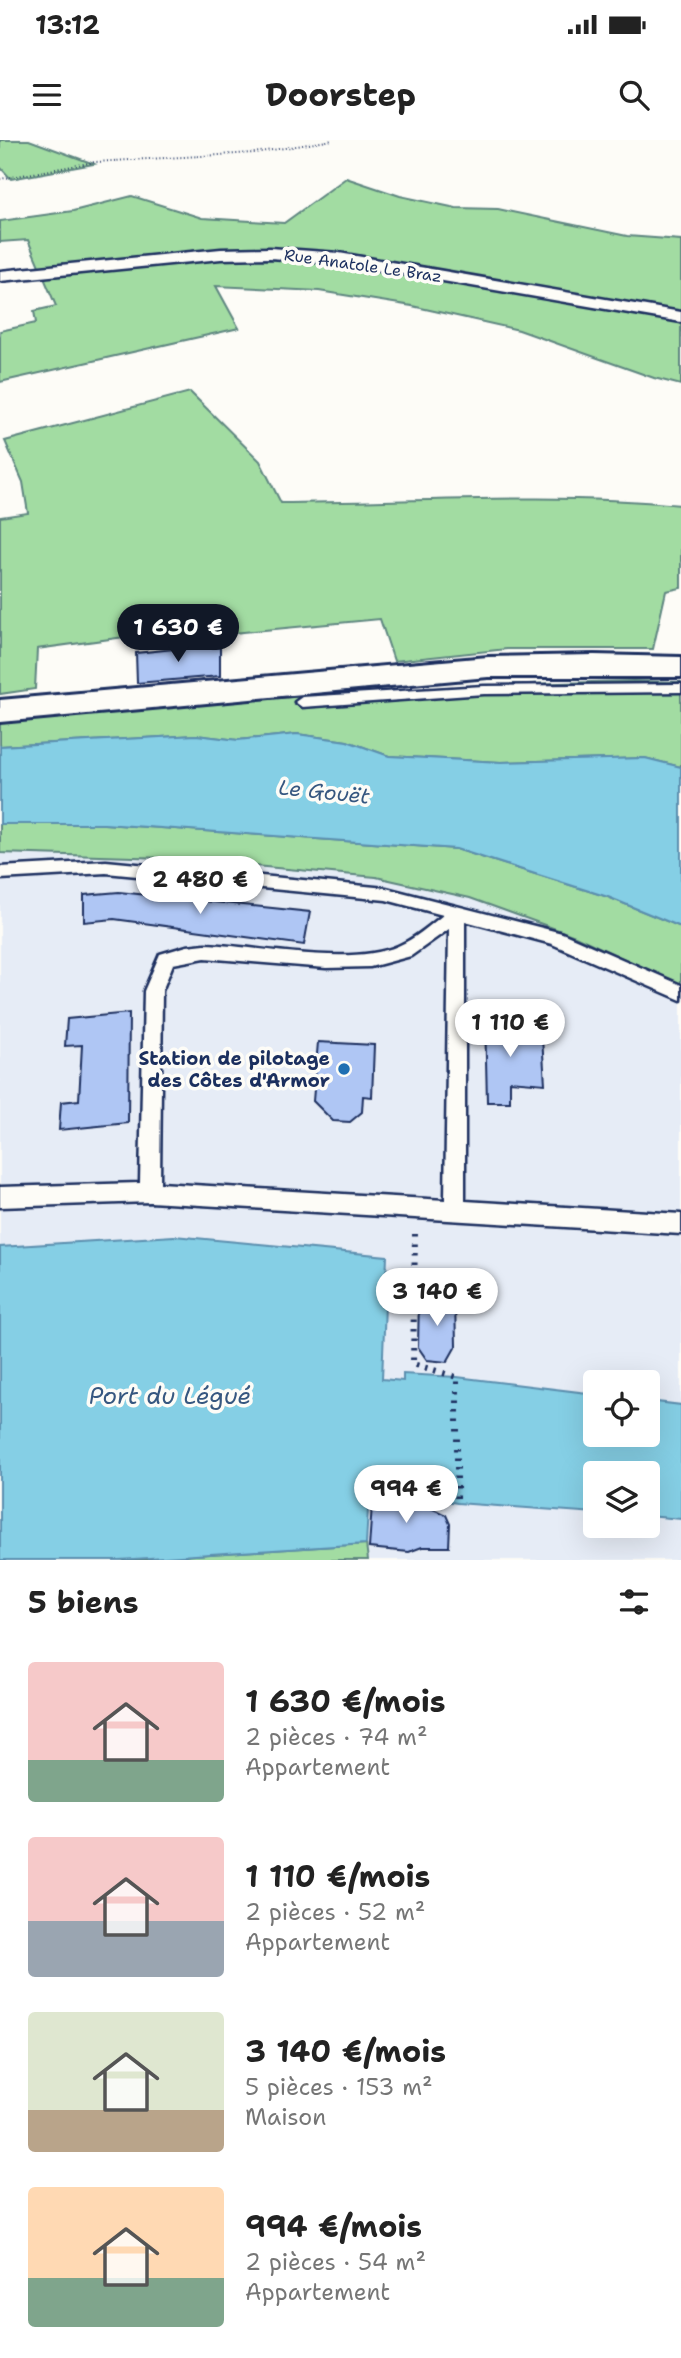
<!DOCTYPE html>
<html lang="fr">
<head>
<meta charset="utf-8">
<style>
	:root { --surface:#fff; --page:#f2f2f2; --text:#222; --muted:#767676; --accent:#111827 }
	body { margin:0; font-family:"Shantell Sans",sans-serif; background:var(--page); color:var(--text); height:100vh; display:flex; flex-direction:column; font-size:26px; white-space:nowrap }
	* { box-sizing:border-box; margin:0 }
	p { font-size:23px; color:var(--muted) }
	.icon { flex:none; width:38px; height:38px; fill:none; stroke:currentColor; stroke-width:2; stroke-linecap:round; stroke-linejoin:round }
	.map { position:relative; height:1420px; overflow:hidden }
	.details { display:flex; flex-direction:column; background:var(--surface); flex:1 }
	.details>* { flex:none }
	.tools { position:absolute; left:583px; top:1230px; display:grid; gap:14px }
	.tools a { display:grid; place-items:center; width:77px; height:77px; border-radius:7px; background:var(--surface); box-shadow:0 7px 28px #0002; font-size:35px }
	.price { position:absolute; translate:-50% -60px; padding:0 16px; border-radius:24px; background:#fff; color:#222; font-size:23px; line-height:46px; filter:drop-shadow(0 2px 4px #0008) }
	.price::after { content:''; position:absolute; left:50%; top:42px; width:21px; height:16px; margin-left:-10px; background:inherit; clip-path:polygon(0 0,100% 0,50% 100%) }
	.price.on { background:var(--accent); color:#fff }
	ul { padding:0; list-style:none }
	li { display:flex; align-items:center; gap:21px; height:175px; padding:0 28px }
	li span { display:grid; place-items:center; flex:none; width:196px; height:140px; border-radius:7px; color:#555 }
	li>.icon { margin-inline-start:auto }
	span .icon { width:84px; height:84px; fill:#fffc; stroke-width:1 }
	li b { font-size:30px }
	h2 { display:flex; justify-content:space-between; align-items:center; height:84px; padding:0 28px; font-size:30px }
	.status { display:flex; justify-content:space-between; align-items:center; height:49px; padding:0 35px; background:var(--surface); direction:ltr }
	.status svg { height:19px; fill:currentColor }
	header { display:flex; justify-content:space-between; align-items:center; height:91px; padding:0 28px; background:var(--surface); font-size:32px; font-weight:700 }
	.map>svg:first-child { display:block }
	.built { fill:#e6ecf6 }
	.green { fill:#a2dca2; stroke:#5e8680; stroke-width:2 }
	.water { fill:#85cfe5; stroke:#5b8faf; stroke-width:2 }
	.building { fill:#afc6f4; stroke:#1b2f5e; stroke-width:2 }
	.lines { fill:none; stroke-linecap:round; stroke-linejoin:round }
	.service-casing { stroke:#1b2f5e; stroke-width:5 }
	.minor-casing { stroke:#1b2f5e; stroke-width:5 }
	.tertiary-casing { stroke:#1b2f5e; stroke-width:6 }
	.path-far1 { stroke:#1b2f5e; stroke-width:2; stroke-dasharray:1 2.5; stroke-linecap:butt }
	.path { stroke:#1b2f5e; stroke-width:6; stroke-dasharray:2.5 7; stroke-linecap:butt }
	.service { fill:#fdfcf7; fill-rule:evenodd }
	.minor { fill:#fdfcf7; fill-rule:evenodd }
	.tertiary { fill:#fdfcf7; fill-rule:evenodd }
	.poi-dot { fill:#1f6fb2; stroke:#fdfcf7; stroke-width:2.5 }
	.labels { text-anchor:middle; stroke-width:7; stroke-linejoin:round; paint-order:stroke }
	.far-street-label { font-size:16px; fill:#1b2f5e; stroke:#fdfcf7 }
	.poi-label { font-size:19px; font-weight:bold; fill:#1b2f5e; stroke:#fdfcf7; text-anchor:end }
	.water-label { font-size:21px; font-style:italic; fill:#365780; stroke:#fdfcf7 }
	.near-water-label { font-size:24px; font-style:italic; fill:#365780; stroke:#fdfcf7 }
</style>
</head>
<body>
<div class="status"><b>13:12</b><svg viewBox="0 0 49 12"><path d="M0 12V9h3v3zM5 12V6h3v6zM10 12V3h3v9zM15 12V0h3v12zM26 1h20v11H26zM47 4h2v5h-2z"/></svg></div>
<header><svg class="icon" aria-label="menu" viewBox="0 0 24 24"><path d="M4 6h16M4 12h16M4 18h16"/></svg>Doorstep<svg class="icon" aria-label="search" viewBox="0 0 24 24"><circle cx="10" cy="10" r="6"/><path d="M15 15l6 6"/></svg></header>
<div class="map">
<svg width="681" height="1420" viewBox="0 0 681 1420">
	<rect width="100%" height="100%" fill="#fdfcf7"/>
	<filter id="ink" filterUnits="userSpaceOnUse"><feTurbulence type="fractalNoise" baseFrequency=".0143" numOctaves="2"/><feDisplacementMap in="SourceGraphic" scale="14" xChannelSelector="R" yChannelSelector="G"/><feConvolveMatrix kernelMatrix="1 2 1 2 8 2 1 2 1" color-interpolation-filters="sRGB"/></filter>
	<g filter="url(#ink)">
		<path class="built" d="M0,713L167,718L376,737L470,758L575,796L681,845V1265L648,1261V1242H595V1254L457,1237L404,1234L403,1241L381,1239L386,1116L120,1099L0,1107Z
			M375,1348L457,1363L595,1373V1386H648V1376L681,1379V1420H368L366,1404L369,1352Z"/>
		<path class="green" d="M0,0H29L94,24L11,39L0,27Z
			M346,38L400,56L456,68L498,69L627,96L681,100V245L654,238L519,190L412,166L319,151L216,146L239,188L0,242V191L36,183L34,171L56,166L28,100L0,102V81L73,71L132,56L202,78L284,83Z
			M190,252L260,321L281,363C414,362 548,352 681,365V448L666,451L653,509H507L394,521L380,479L223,494L132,496L37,509L35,549L0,554V377L28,373L23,342L5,301Z
			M633,541L681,542V627L645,618L501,622L389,616L347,601L297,594L238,600L196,595L0,606V581C211,562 421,545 633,541Z
			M28,682L104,684L456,709L608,757L681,787V845L575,796L470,758L376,737L167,718L0,713V684Z
			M366,1404L368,1420H119Z"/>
		<path class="water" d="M297,594L347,601L389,616L501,622L645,618L681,627V787L608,757L456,709L104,684H0V606L196,595L238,600Z
			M174,1096L387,1116L382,1239L403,1241V1234L457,1237L595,1254V1295H648V1261L681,1265V1379L648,1376V1334H595V1373L457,1363L375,1348L369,1352L366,1404L119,1420H0V1107Z"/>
		<path class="building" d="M202,506V508L220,507V536L137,543L136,513Z
			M119,752L310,772L304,805L114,779L84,782V755Z
			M129,873L128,983L59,990L61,962L79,960L82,905L65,906L67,879Z
			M485,877L511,878V896L542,898L545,944L510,941V962H487Z
			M318,902L374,905L372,957L363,956L362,972L350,982L333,981L313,961Z
			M419,1157L455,1159L456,1206L447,1222L427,1220L418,1207Z
			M373,1350L398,1354L400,1365L429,1367L446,1375L450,1384L449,1407H422L409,1412L369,1408Z"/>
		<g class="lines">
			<defs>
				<path id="service" d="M681,544V552L484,554L302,567L295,562L302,557L484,546Z
					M106,721L386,748L562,793L681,845V860L552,804L465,781V1061L681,1074V1094L150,1062L0,1067V1047L140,1043L144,851L160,814L187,806L205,804C258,806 350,827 398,806C415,799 429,786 443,775L386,760L106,733L0,739V727ZM449,789L445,1060L160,1043L162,851L173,824L205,818L326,828L370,827L411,816Z"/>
				<path id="minor" d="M270,108L339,113L681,172V182L339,123L270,118L221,119L0,141V131L221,109Z"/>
				<path id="tertiary" d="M594,515L681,517V537H488L0,582V560L488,517Z"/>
			</defs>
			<use href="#service" class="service-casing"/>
			<use href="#minor" class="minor-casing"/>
			<use href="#tertiary" class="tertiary-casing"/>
			<path class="path-far1" d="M0,39L95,22L254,13L333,0"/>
			<path class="path" d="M415,1094L413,1224L457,1237V1363"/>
			<use href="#service" class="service"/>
			<use href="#minor" class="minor"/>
			<use href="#tertiary" class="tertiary"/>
		</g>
	</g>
	<circle class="poi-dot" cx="344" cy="929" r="7"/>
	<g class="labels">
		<g class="far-street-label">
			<text transform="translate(363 125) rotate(8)" y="6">Rue Anatole Le Braz</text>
		</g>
		<g class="poi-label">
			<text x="330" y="925">Station de pilotage<tspan x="330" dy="22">des Côtes d'Armor</tspan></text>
		</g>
		<g class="water-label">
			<text transform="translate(324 652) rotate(6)" y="7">Le Gouët</text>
		</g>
		<g class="near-water-label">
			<text x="170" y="1264">Port du Légué</text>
		</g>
	</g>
</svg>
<div class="tools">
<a><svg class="icon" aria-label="locate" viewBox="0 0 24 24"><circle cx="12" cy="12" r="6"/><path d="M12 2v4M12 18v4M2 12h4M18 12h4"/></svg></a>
<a><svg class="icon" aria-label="layers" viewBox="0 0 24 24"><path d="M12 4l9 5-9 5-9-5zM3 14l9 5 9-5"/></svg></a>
</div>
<b class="price on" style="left:178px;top:524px">1 630 €</b>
<b class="price" style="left:200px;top:776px">2 480 €</b>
<b class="price" style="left:510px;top:919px">1 110 €</b>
<b class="price" style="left:437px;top:1188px">3 140 €</b>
<b class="price" style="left:406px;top:1385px">994 €</b>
</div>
<section class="details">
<h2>5 biens<svg class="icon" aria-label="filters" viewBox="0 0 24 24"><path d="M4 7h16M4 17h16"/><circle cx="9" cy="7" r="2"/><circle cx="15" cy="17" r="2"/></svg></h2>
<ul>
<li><span style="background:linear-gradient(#f6c9c9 70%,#7fa58c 0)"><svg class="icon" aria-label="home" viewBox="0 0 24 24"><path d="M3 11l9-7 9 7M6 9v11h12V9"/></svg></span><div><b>1 630 €/mois</b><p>2 pièces · 74 m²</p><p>Appartement</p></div></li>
<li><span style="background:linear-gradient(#f6c9c9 60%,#9aa5b1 0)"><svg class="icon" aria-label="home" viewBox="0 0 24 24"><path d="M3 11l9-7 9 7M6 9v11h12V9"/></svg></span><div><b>1 110 €/mois</b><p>2 pièces · 52 m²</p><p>Appartement</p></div></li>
<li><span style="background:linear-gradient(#dfe7d0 70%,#b9a48a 0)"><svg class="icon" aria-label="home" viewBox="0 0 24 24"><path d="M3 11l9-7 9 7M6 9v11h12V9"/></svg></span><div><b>3 140 €/mois</b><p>5 pièces · 153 m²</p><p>Maison</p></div></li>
<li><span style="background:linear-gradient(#ffd9b3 65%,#7fa58c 0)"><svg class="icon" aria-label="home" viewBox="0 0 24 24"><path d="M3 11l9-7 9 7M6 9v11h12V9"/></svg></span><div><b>994 €/mois</b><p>2 pièces · 54 m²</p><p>Appartement</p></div></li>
</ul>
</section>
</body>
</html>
